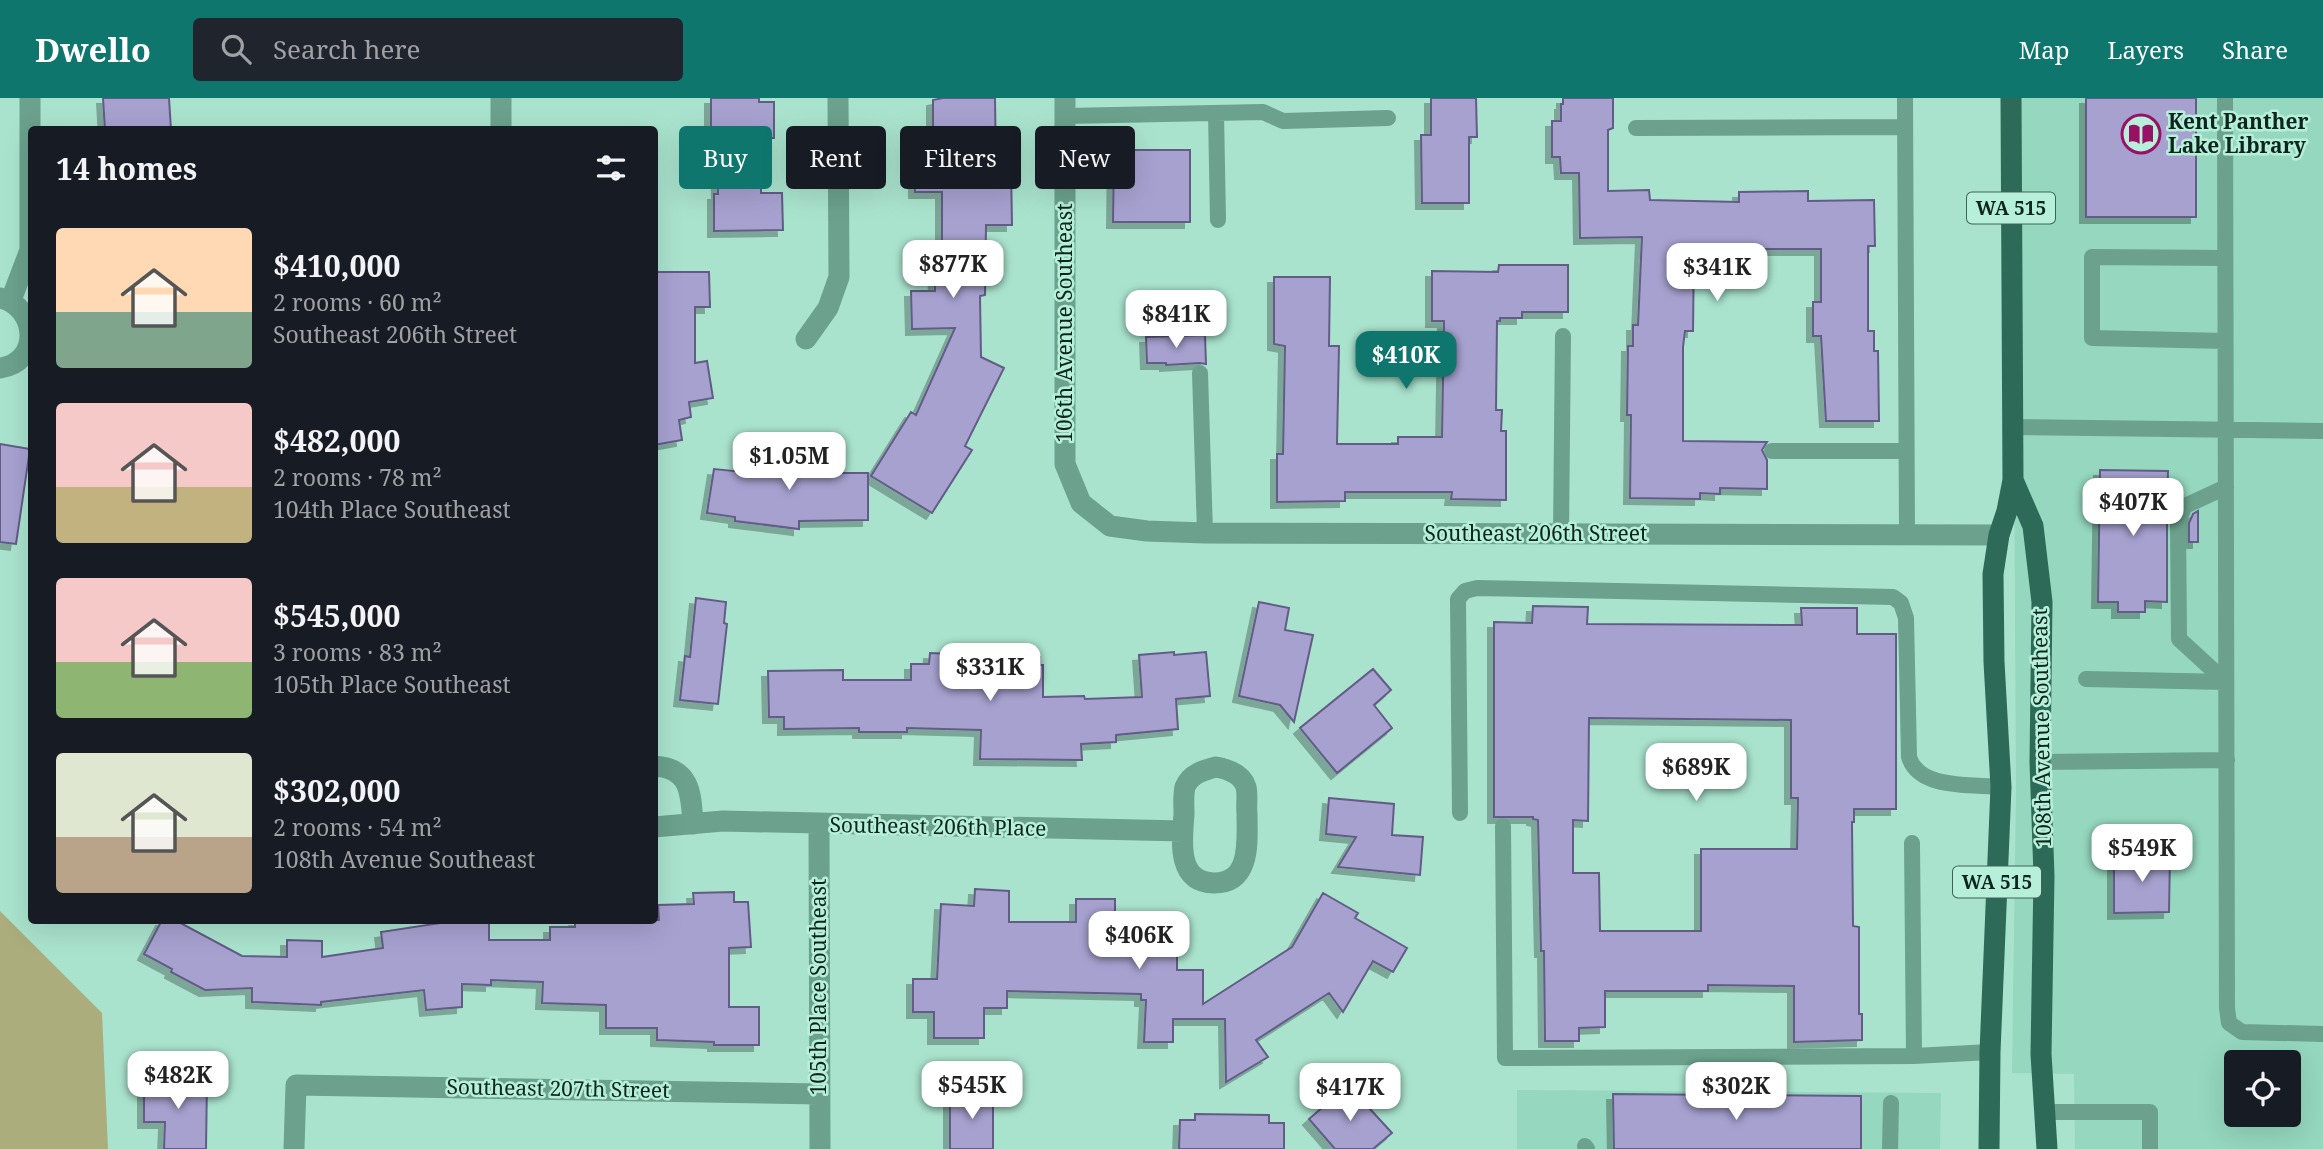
<!DOCTYPE html>
<html lang="en">
<head>
<meta charset="utf-8">
<style>
	:root { --surface:#171b24; --page:#20242c; --text:#f1f3f6; --muted:#9ea1a6; --accent:#0f766e }
	body { margin:0; font-family:"Noto Serif",serif; background:var(--page); color:var(--text); height:100vh; display:flex; flex-direction:column; font-size:26px; white-space:nowrap }
	* { box-sizing:border-box; margin:0 }
	p { font-size:23px; color:var(--muted) }
	.icon { flex:none; width:38px; height:38px; fill:none; stroke:currentColor; stroke-width:2; stroke-linecap:round; stroke-linejoin:round }
	.map { position:relative; flex:1; overflow:hidden }
	.sheet { position:absolute; left:28px; top:28px; width:630px; height:798px; display:flex; flex-direction:column; background:var(--surface); border-radius:7px; box-shadow:0 7px 28px #0002 }
	.sheet>* { flex:none }
	.guide { position:absolute; left:679px; top:28px; width:665px; height:63px; display:flex; gap:14px }
	.buttons { position:absolute; left:2224px; top:952px; display:grid; gap:14px }
	.buttons a { display:grid; place-items:center; width:77px; height:77px; border-radius:7px; background:var(--surface); box-shadow:0 7px 28px #0002; font-size:35px }
	.price { position:absolute; translate:-50% -60px; padding:0 16px; border-radius:14px; background:#fff; color:#222; font-size:23px; line-height:46px; filter:drop-shadow(0 2px 4px #0008) }
	.price::after { content:''; position:absolute; left:50%; top:42px; width:21px; height:16px; margin-left:-10px; background:inherit; clip-path:polygon(0 0,100% 0,50% 100%) }
	.price.current { background:var(--accent); color:#fff }
	ul { padding:0; list-style:none }
	li { display:flex; align-items:center; gap:21px; height:175px; padding:0 28px }
	li span { display:grid; place-items:center; flex:none; width:196px; height:140px; border-radius:7px; color:#555 }
	li>.icon { margin-inline-start:auto }
	span .icon { width:84px; height:84px; fill:#fffc; stroke-width:1 }
	li b { font-size:30px }
	h2 { display:flex; justify-content:space-between; align-items:center; height:84px; padding:0 28px; font-size:30px }
	.chip { padding:0 24px; border-radius:7px; background:var(--surface); box-shadow:0 7px 28px #0002; font-size:24px; line-height:63px }
	.chip.current { background:var(--accent); color:#fff }
	header { display:flex; align-items:center; gap:42px; box-sizing:border-box; height:98px; padding:0 35px; background:var(--accent); color:#fff }
	header strong { font-size:33px }
	nav { display:flex; gap:38px; margin-inline-start:auto; font-size:24px }
	.search { width:490px; height:63px; background:var(--page); display:flex; align-items:center; gap:18px; box-sizing:border-box; padding:0 24px; border-radius:7px; color:var(--muted); font-size:26px }
	.map>svg:first-child { display:block }
	.built { fill:#95d7bf; fill-rule:evenodd }
	.green { fill:#abad7c }
	.building { fill:#a6a1cf; stroke:#625c86; stroke-width:2; fill-rule:evenodd; filter:url(#shadow) }
	.lines { fill:none; stroke-linecap:round; stroke-linejoin:round }
	.lane { stroke:#6ba18d; stroke-width:16 }
	.street { stroke:#6ba18d; stroke-width:21 }
	.primary { stroke:#2d6b58; stroke-width:21 }
	.labels { text-anchor:middle; stroke-width:5; stroke-linejoin:round; paint-order:stroke }
	.shield { fill:#b6f0db; stroke:#406256; stroke-width:2 }
	.shield-label { font-size:19px; font-weight:bold; fill:#0e251d }
	.poi-label { font-size:21px; font-weight:bold; fill:#0e251d; stroke:#b6f0db; text-anchor:start }
	.street-label { font-size:21px; fill:#0e251d; stroke:#b6f0db }
</style>
</head>
<body>
<header>
<strong>Dwello</strong>
<div class="search"><svg class="icon" aria-label="search" viewBox="0 0 24 24"><circle cx="10" cy="10" r="6"/><path d="M15 15l6 6"/></svg>Search here</div>
<nav><a>Map</a><a>Layers</a><a>Share</a></nav>
</header>
<div class="map">
<svg width="2323" height="1051" viewBox="0 0 2323 1051">
	<defs>
		<filter id="shadow"><feDropShadow dx="-6" dy="6" stdDeviation="0" flood-color="#0004"/></filter>
	</defs>
	<rect width="100%" height="100%" fill="#a9e3ce"/>
	<path class="built" d="M2012,0H2323V1051H2075L2074,976L2012,975L2016,691ZM2236,964H2289V1017H2236Z
		M1517,992L1941,995L1940,1051H1517Z"/>
	<path class="green" d="M0,813L102,915L108,1051H0Z"/>
	<path class="building" d="M103,0H169L171,32H105Z
		M711,0H759V4H774V40H761V95H782L783,132L714,133V96H718L717,40H711Z
		M943,0H995L996,70H1011L1012,127H986L985,197L980,198L981,259L1004,270L965,348L972,352L932,415L871,378L911,314L916,317L955,230L912,231L911,193H935L934,160H942V94H915V53H933V2Z
		M1431,0H1476L1477,39H1469V105H1422L1421,37H1431Z
		M1563,0H1613V30L1608,32V93L1649,92L1650,102L1739,104V94L1808,93V103L1874,102L1875,148H1868V233H1874V253H1878L1879,323H1826L1821,238H1813V204H1821V151H1694L1693,233H1685L1683,249V343L1767,344L1762,352L1767,362V391L1720,390V396L1700,395V401L1630,400L1631,317H1627L1628,248H1633V227H1638L1642,139L1580,140L1579,75H1561L1560,59H1552V23H1561V6H1563Z
		M2086,0H2196V119H2086Z
		M1114,52H1190V124H1113Z
		M1499,167H1568V214H1522V220H1500V223H1497L1496,312H1502L1501,333H1506V402L1451,401L1452,394H1345V403L1277,404V356H1283L1285,248L1274,246V179H1330L1329,248H1339L1337,346H1398V339H1442L1444,223H1432V173L1498,174Z
		M654,174H709L710,209H695V265L707,263L713,300L689,304L691,319L679,322L682,342L654,347Z
		M1205,237L1206,266L1200,265L1166,267V265H1147L1146,239Z
		M0,346L30,351L16,446L0,444Z
		M746,355L800,362L834,361V375H868V422L799,423V431L735,423V419L707,415L714,371L743,374Z
		M2100,372L2168,373L2167,410H2172L2167,423V504L2145,503V514H2118V504H2098Z
		M2198,413V444H2189V425L2193,416Z
		M696,500L726,504L724,525L727,526L718,606L680,602L685,558L690,559Z
		M1259,504L1289,510L1285,532L1313,537L1294,624L1280,607L1239,598Z
		M1533,508L1588,509L1587,526L1802,527L1801,510H1857V536H1896V711H1854V724H1852L1853,828L1859,829V916H1862V942L1794,944V888L1708,887V893H1605V929L1579,930V943H1545L1544,853H1541L1538,722L1533,721V719H1494V524L1532,525ZM1589,620L1791,622V700H1798L1797,751H1701V833H1600L1599,775H1573V722L1588,723Z
		M1174,554V557L1206,554L1210,598L1176,601L1178,631L1116,637V644L1081,646L1082,662L980,661L981,632L907,630V634H859V630L784,631V619H769L768,573L843,572V582H911V566H929L930,555L1040,559V567H1043V599L1084,598L1085,601L1142,599L1139,557Z
		M1373,571L1391,592L1374,607L1392,630L1337,675L1300,630Z
		M1329,700L1394,706L1392,737L1423,739L1420,777L1338,769L1356,739L1326,736Z
		M2170,757L2169,814L2114,815V758Z
		M975,791L1009,793V824H1076V801H1115V843H1177V872H1203V906L1292,849L1323,795L1358,815L1355,820L1407,850L1393,874L1373,863L1343,914L1329,895L1256,942L1268,959L1226,984L1225,921H1173V944H1144L1146,902H1141V896L1007,893V910H984V940H934V914H913V881H937L941,806L974,808Z
		M734,794V804H748L751,849L729,850V909H759V947H714V944L657,942V930H606V907L542,905L543,884L491,882V887L462,886V909L426,912L424,892L321,904V907L252,904V890L205,892L171,874L172,871L144,856L162,822H175L242,858L287,859V842L322,843V859L383,850L381,834L460,822H489V842H550V829H575V822H659L658,807L694,806L693,795Z
		M144,981H207L206,1051H164L165,1024H144Z
		M1348,987L1392,1035L1373,1051H1335L1309,1021Z
		M993,994V1051H950V995Z
		M1613,996L1861,998V1051H1614Z
		M1195,1016L1269,1017V1025H1284V1051H1179L1180,1022H1195Z"/>
	<g class="lines">
		<path class="lane" d="M1905,0L1907,436
			M2225,0L2227,910L2229,925L2242,934L2323,936
			M1216,15L1218,122
			M1065,18L1263,14L1283,23L1388,20
			M1636,30L1905,29
			M2225,160L2092,159V240L2225,243
			M1200,275L1205,435
			M2012,329L2323,333
			M1772,353H1906
			M2226,389L2185,408L2178,423L2179,541L2226,584
			M1561,436L1563,238
			M2086,581L2226,584
			M2040,664L2227,662
			M1460,715L1458,501L1465,493L1477,490L1893,499L1901,505L1906,520L1909,659C1919,692 1972,686 2001,689
			M1503,728L1505,960L1914,958L1990,954
			M1912,745L1914,958
			M2045,1014H2150V1051
			M1585,1048L1587,1051
			M1890,1051L1891,1005"/>
		<path class="street" d="M501,0V32
			M1065,0V366L1081,405L1110,428L1147,433L1205,435L1999,437
			M0,200C39,209 41,265 0,270
			M11,202L30,152V0
			M806,241L828,210L839,179L838,0
			M654,668C691,670 691,696 693,726
			M1216,669C1227,671 1242,676 1246,689C1248,696 1246,708 1247,716C1247,742 1252,785 1214,785C1176,784 1182,742 1184,716C1184,708 1183,697 1185,689C1190,676 1204,672 1216,669Z
			M819,726L820,1051
			M654,729L723,723L1183,733
			M294,1051L296,987L819,996"/>
		<path class="primary" d="M2013,382L2033,428L2042,504L2040,664L2044,778L2041,956L2047,1051
			M1989,1051L1990,954L2001,689L1994,564L1993,476L1999,437L2007,413L2013,382L2011,0"/>
	</g>
	<defs>
		<symbol id="library-ring" viewBox="-11 -11 22 22"><circle r="9.5" fill="#b6f0db" stroke="#991165" stroke-width="1.5"/><path d="M-6-4Q-3-5.5-.7-3.5V5Q-3 3-6 4ZM6-4Q3-5.5 .7-3.5V5Q3 3 6 4Z" fill="#991165"/></symbol>
	</defs>
	<g fill-rule="evenodd">
		<use href="#library-ring" x="2119" y="14" width="44" height="44"/>
	</g>
	<g class="labels">
		<g class="shield">
			<rect x="1967" y="94.5" width="88" height="31" rx="5"/>
			<rect x="1953" y="768.5" width="88" height="31" rx="5"/>
		</g>
		<g class="shield-label">
			<text x="2011" y="117">WA 515</text>
			<text x="1997" y="791">WA 515</text>
		</g>
		<g class="poi-label">
			<text x="2168" y="31">Kent Panther<tspan x="2168" dy="24">Lake Library</tspan></text>
		</g>
		<g class="street-label">
			<text transform="translate(1065 225) rotate(-90)" y="7">106th Avenue Southeast</text>
			<text x="1536" y="443">Southeast 206th Street</text>
			<text transform="translate(2042 630) rotate(-91)" y="7">108th Avenue Southeast</text>
			<text transform="translate(938 729) rotate(1)" y="7">Southeast 206th Place</text>
			<text transform="translate(819 889) rotate(-90)" y="7">105th Place Southeast</text>
			<text transform="translate(558 991) rotate(1)" y="7">Southeast 207th Street</text>
		</g>
	</g>
</svg>
<div class="buttons">
<a><svg class="icon" aria-label="locate" viewBox="0 0 24 24"><circle cx="12" cy="12" r="6"/><path d="M12 2v4M12 18v4M2 12h4M18 12h4"/></svg></a>
</div>
<b class="price" style="left:953px;top:202px">$877K</b>
<b class="price" style="left:1717px;top:205px">$341K</b>
<b class="price" style="left:1176px;top:252px">$841K</b>
<b class="price current" style="left:1406px;top:293px">$410K</b>
<b class="price" style="left:789px;top:394px">$1.05M</b>
<b class="price" style="left:2133px;top:440px">$407K</b>
<b class="price" style="left:990px;top:605px">$331K</b>
<b class="price" style="left:1696px;top:705px">$689K</b>
<b class="price" style="left:2142px;top:786px">$549K</b>
<b class="price" style="left:1139px;top:873px">$406K</b>
<b class="price" style="left:178px;top:1013px">$482K</b>
<b class="price" style="left:972px;top:1023px">$545K</b>
<b class="price" style="left:1736px;top:1024px">$302K</b>
<b class="price" style="left:1350px;top:1025px">$417K</b>
<div class="guide">
<a class="chip current">Buy</a>
<a class="chip">Rent</a>
<a class="chip">Filters</a>
<a class="chip">New</a>
</div>
<section class="sheet">
<h2>14 homes<svg class="icon" aria-label="filters" viewBox="0 0 24 24"><path d="M4 7h16M4 17h16"/><circle cx="9" cy="7" r="2"/><circle cx="15" cy="17" r="2"/></svg></h2>
<ul>
<li><span style="background:linear-gradient(#ffd9b3 60%,#7fa58c 0)"><svg class="icon" aria-label="home" viewBox="0 0 24 24"><path d="M3 11l9-7 9 7M6 9v11h12V9"/></svg></span><div><b>$410,000</b><p>2 rooms · 60 m²</p><p>Southeast 206th Street</p></div></li>
<li><span style="background:linear-gradient(#f6c9c9 60%,#c2b280 0)"><svg class="icon" aria-label="home" viewBox="0 0 24 24"><path d="M3 11l9-7 9 7M6 9v11h12V9"/></svg></span><div><b>$482,000</b><p>2 rooms · 78 m²</p><p>104th Place Southeast</p></div></li>
<li><span style="background:linear-gradient(#f6c9c9 60%,#8fb573 0)"><svg class="icon" aria-label="home" viewBox="0 0 24 24"><path d="M3 11l9-7 9 7M6 9v11h12V9"/></svg></span><div><b>$545,000</b><p>3 rooms · 83 m²</p><p>105th Place Southeast</p></div></li>
<li><span style="background:linear-gradient(#dfe7d0 60%,#b9a48a 0)"><svg class="icon" aria-label="home" viewBox="0 0 24 24"><path d="M3 11l9-7 9 7M6 9v11h12V9"/></svg></span><div><b>$302,000</b><p>2 rooms · 54 m²</p><p>108th Avenue Southeast</p></div></li>
</ul>
</section>
</div>
</body>
</html>
